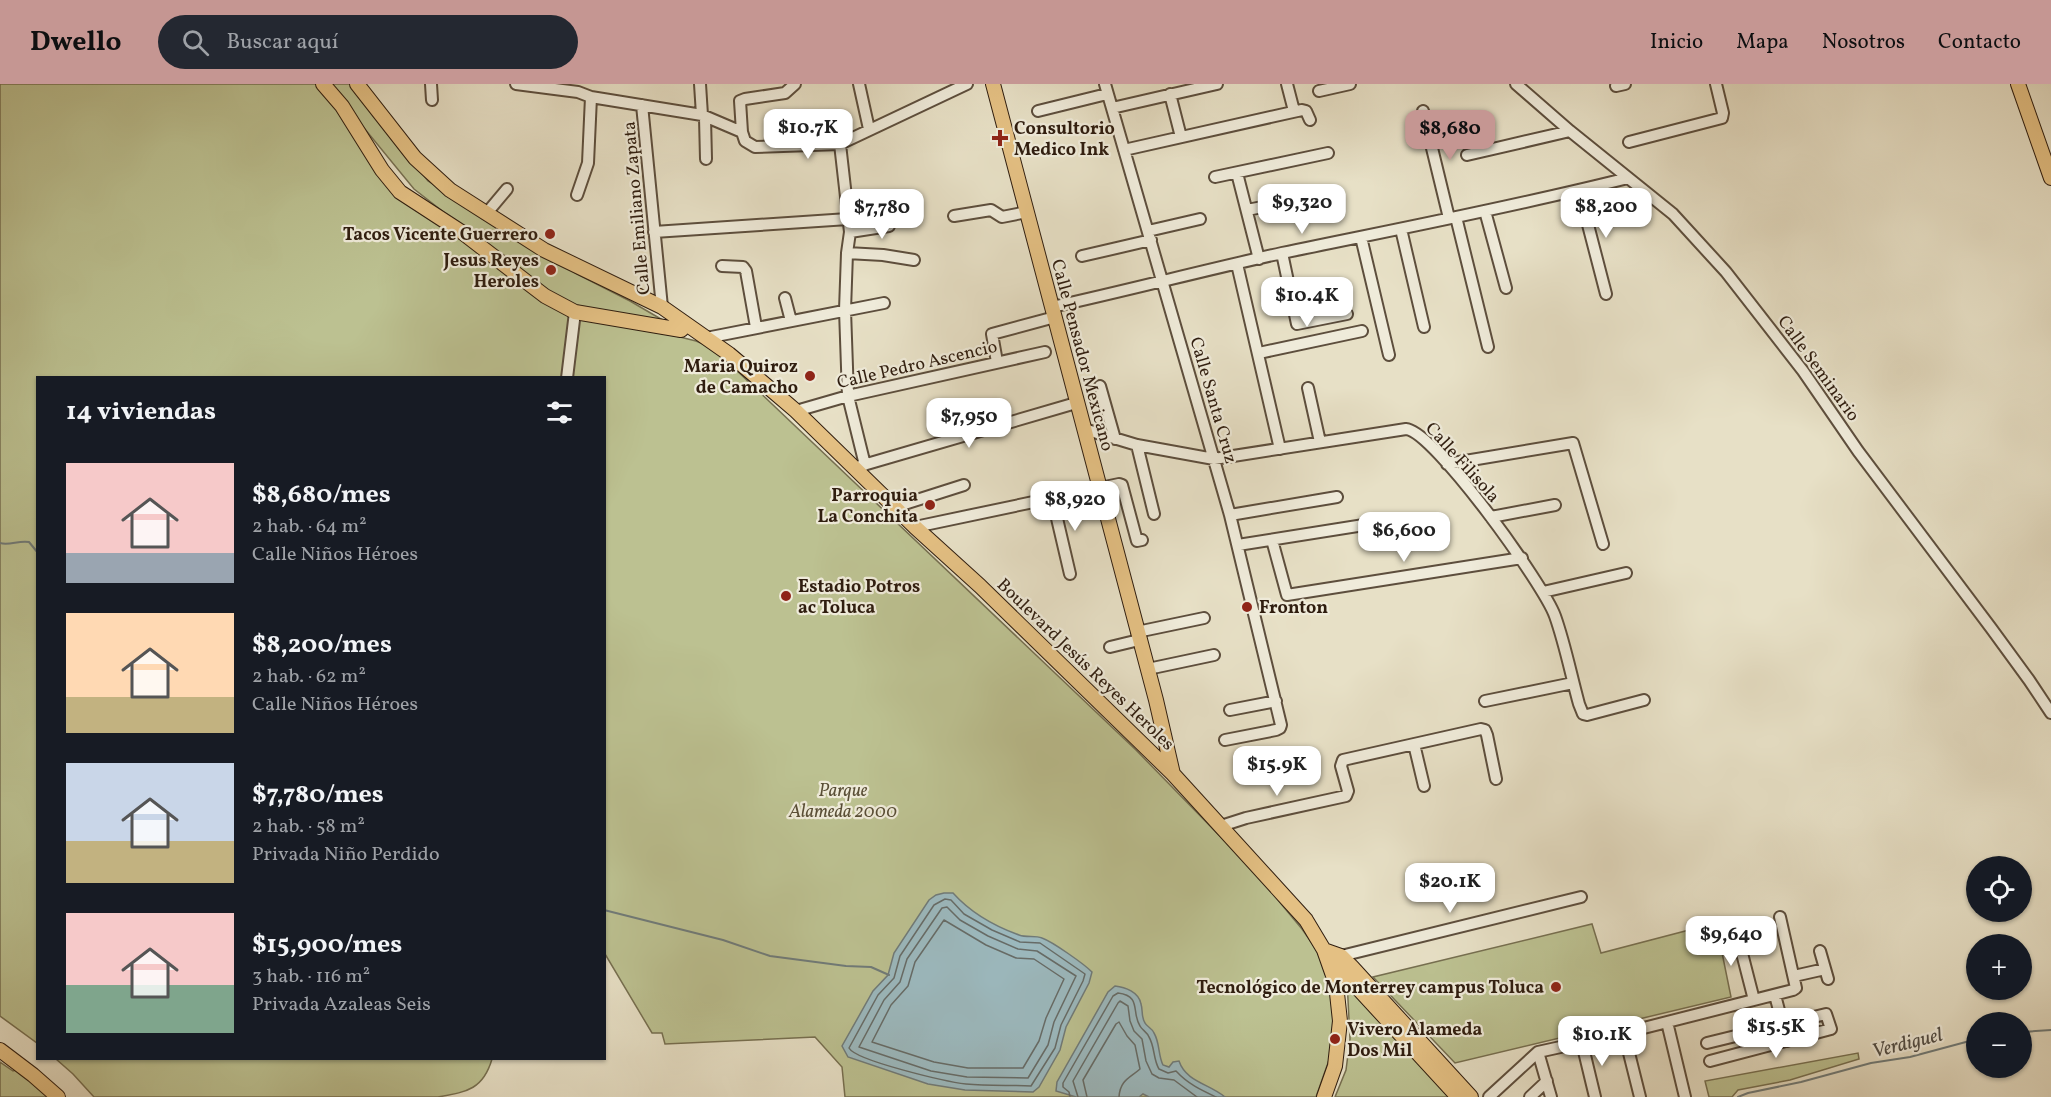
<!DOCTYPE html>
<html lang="es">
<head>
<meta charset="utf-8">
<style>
	:root { --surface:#171b24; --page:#242831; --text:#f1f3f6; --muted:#9ea1a6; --accent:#c59692 }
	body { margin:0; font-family:Vollkorn,serif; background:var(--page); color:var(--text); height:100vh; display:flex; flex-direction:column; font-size:22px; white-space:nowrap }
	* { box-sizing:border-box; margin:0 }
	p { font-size:20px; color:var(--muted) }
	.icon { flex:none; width:33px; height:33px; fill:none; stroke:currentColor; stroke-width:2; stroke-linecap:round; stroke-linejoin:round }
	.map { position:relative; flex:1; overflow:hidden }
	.drawer { position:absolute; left:36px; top:292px; width:570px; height:684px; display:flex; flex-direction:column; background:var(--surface); border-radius:0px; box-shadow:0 2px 4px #0004 }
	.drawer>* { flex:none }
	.tools { position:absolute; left:1966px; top:772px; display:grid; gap:12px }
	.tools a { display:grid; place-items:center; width:66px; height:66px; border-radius:50%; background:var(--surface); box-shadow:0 2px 4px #0004; font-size:30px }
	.price { position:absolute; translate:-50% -51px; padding:0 14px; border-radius:12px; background:#fff; color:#222; font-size:20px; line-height:39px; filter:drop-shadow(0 2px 3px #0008) }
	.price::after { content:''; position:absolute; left:50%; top:36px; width:18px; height:14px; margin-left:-9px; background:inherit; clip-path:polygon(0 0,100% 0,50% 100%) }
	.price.active { background:var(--accent); color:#111 }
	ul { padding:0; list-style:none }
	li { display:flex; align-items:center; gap:18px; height:150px; padding:0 30px }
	li span { display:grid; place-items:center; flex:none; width:168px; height:120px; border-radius:0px; color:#555 }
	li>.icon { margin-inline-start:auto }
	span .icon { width:72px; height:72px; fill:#fffc; stroke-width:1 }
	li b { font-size:26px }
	h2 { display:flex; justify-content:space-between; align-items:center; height:72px; padding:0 30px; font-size:26px }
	header { display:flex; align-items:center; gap:36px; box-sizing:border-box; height:84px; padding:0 30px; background:var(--accent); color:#111 }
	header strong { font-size:28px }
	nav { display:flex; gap:33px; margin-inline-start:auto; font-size:21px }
	.search { width:420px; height:54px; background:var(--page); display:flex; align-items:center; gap:15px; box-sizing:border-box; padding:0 21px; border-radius:33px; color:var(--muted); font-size:22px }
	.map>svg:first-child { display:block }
	.green { fill:#bcc191; stroke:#766f50; stroke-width:1.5 }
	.water { fill:#9cbac0; stroke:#707b79; stroke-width:1.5 }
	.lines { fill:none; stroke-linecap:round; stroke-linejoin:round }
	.shore { stroke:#666c68; stroke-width:1.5 }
	.stream { stroke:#707b79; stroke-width:2 }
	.minor-casing { stroke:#5d4e3d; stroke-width:14 }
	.major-casing { stroke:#2f1d0f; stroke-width:16 }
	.minor { stroke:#efebda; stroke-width:10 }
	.major { stroke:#e4c083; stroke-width:14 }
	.poi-dot { fill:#8f2418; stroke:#efebda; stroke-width:2 }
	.labels { text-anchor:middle; stroke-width:4.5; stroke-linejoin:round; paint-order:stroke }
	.poi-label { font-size:18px; font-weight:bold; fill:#2f1d0f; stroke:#efebda; text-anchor:end }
	.street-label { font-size:18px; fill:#2f1d0f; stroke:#efebda }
	.park-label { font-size:18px; font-style:italic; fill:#594e36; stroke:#efebda }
	.water-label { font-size:20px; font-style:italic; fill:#504c44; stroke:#efebda }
</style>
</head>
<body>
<header>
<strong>Dwello</strong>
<div class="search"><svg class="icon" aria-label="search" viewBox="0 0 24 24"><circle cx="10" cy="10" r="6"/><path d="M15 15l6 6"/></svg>Buscar aquí</div>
<nav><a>Inicio</a><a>Mapa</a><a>Nosotros</a><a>Contacto</a></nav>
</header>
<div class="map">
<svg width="2051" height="1013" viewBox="0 0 2051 1013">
	<rect width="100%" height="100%" fill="#e7e0c6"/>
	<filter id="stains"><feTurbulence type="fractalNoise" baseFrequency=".00333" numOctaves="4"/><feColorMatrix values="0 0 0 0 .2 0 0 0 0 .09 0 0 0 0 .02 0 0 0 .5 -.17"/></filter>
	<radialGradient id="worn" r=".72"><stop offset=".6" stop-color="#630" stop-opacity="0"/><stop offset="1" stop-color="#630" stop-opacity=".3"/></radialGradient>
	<path class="green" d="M0,0H316L332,18L391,105L584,236L676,252L696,257L713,264L1136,666L1253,786L1302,845L1316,865L1326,887L1331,908L1334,942L1329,976L1316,1013H845L842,983L815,953L665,960L662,949H652L605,870L604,294H38L37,959L0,932Z
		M328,0H351L428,97L577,190L630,217L666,238L615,231L569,219L531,196L414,105Z
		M1716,839L1731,913L1455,979L1373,893L1592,840L1601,869Z
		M1347,896L1454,1013H1335L1346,986L1350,955Z
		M1858,969L1859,975L1790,996L1738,1006L1732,1013H1709L1705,997Z
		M56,975H492C483,1006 466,1008 438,1013H94L73,990Z
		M0,978L13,987L19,985L53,1013H0Z"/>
	<path class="water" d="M944,809H953C971,829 994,842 1019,851C1027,854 1035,851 1042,854C1053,858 1084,880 1092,888L1089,899L1066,943L1060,966L1039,1003L1033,1008L965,1006L928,1000L848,973L842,962L873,907L888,891L894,869L929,816L936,811Z
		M1115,902C1125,903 1139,908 1141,920C1143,926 1141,933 1145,939C1147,943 1152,944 1154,949C1160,959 1158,971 1163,981L1169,983L1173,978L1179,977C1186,998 1210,1000 1225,1013H1149L1143,1010L1139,1013H1076L1056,1007L1057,998L1108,908Z"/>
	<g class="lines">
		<path class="shore" d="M945,815L951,816L964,830L992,846L1020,858L1040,859L1085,890L1083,897L1061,941L1055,964L1031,1002C1010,1001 988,1002 966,1000C948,998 856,977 849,964L878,911L894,894L900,872L934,821Z
			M942,824L947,823L960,836L988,852L1018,865L1037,867L1076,892L1054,938L1048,961L1028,994L967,993L931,987L859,963L884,916L900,898L907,875Z
			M944,836L986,861L1016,874L1034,875L1064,895L1046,934L1039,957L1023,984H968L934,978L872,958L891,921L908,902L915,878Z
			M1070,1013L1069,1008L1063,1003V999L1113,912L1118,909C1142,912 1131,928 1140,942C1142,946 1147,948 1149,953C1155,963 1153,975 1159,985L1168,989L1176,987C1188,1000 1201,1006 1216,1013
			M1078,1013L1073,997L1118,919L1120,917L1128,922L1130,937L1134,947L1142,955L1146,977L1152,990L1159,994L1174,996L1197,1013
			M1087,1013L1083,996L1116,940L1119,938L1127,952L1135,961L1140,985C1130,994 1120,996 1119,1013"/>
		<path class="stream" d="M0,459C9,462 19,456 29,458L38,469
			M604,826L723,856L770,872L846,882L871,883L889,891
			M2022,948L2051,946
			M1738,1013L1748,1009L1801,998L1871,979L1910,973L1977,955"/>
		<defs>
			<path id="minor" d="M431,0L432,16
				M516,0L578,8L591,13L702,31L742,48L745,57L755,63L840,60L967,0
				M700,0L702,31
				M859,0L869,45
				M1105,0L1230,431L1281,641L1280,644L1276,646L1225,656
				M1287,0L1294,27
				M1516,0L1570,47L1673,130L1726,188L1803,287L1858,367L1991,544L2029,596L2051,629
				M1616,2L1625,0
				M1319,7L1350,0
				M1170,10L1181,53
				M642,21L662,223
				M1112,24L1217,0
				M1038,27L1107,10
				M1423,27L1449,134
				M705,34L706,75
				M742,48L740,17L745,15L785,9L795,0
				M1629,58L1722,34L1723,29L1716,0
				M840,60L850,148L847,169L845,226L848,312L865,381
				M1124,66L1302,26L1306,27L1310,36
				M1467,71L1570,47
				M1237,89L1259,175
				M1215,93L1328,69
				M1579,106L1606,210
				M577,111L588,79L591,13
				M1247,126L1333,109
				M1485,127L1506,204
				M486,130L507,105
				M954,132L991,126L1002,133L1027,128
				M1456,133L1488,263
				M1401,145L1424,243
				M1148,147L1200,135
				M654,148L848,135
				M850,148L889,142
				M1361,153L1389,271
				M847,169L883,171L914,176
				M1282,169L1297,240L1347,230
				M1082,172L1151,156
				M1237,180L1280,365
				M722,182L743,183L746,187L756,243
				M785,214L791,237
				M1052,223C1129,206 1205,186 1282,169C1397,145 1513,123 1628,94
				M706,254L884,219
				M1259,269L1362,247
				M997,278L992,250L1055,233
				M567,294L575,228
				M1100,302L1115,355
				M1308,304L1320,358
				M796,327L848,312L1045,268
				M1084,345L1137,361L1214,375L1406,345C1434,347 1544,501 1555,532C1565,560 1571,591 1579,620L1583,630L1587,631L1644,616
				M1137,361L1154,430
				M1447,380L1573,359L1603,460
				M860,382L1076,319
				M1052,413L1070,490
				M895,423L964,401
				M1230,431L1337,413
				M1491,433L1555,421
				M915,443L1119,400L1122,401L1137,457L1142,456
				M1272,456L1287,511L1522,474
				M1238,461L1389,437
				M1543,508L1626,489
				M1137,548L1204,534
				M1110,563L1139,556
				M1148,585L1214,571
				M1485,617L1573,599
				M1230,626L1276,617
				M1414,660L1424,702
				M1221,742L1246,734L1346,712L1348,707L1341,682L1343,676L1481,645L1485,646L1487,651L1496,695
				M1735,842L1754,916
				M1820,867L1828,895
				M1338,875L1341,872L1581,813
				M1794,892L1825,885
				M1775,911L1787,957
				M1667,938L1685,1013
				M1624,949L1640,1013
				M1582,959L1595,1013
				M1707,959L1826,930L1831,945L1710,977
				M1538,968L1551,1013
				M1489,1013L1538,968L1624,949L1793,906L1796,904L1780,833
				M1530,1013L1547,997"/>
			<path id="major" d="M323,0L342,22L382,86L400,108L463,149L545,212L575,228L681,246L686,241
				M357,0L415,74L450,106L544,166L662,223L729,270L754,291L796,327L915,443L980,502L1173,690L1306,836L1324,866L1336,900L1340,937L1335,982L1324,1013
				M993,0L1156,616L1173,690
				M2018,0L2051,94
				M1324,866L1341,872L1352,883L1471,1013
				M1331,875L1458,1013
				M0,966L33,991L58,1013"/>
		</defs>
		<use href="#minor" class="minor-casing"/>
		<use href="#major" class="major-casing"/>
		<use href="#minor" class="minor"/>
		<use href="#major" class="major"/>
	</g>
	<g class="poi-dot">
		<path d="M997 45h6v6h6v6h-6v6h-6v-6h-6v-6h6z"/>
		<circle cx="550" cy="150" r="6"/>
		<circle cx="551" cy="186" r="6"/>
		<circle cx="810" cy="292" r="6"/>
		<circle cx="930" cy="421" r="6"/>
		<circle cx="786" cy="512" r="6"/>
		<circle cx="1247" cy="523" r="6"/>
		<circle cx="1556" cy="903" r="6"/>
		<circle cx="1335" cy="955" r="6"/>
	</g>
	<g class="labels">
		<g class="poi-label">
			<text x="1014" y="50" text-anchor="start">Consultorio<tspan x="1014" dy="21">Medico Ink</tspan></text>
			<text x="538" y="156">Tacos Vicente Guerrero</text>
			<text x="539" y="182">Jesus Reyes<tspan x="539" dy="21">Heroles</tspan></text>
			<text x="798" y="288">Maria Quiroz<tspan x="798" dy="21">de Camacho</tspan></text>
			<text x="918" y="417">Parroquia<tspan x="918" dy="21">La Conchita</tspan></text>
			<text x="798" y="508" text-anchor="start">Estadio Potros<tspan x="798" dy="21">ac Toluca</tspan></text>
			<text x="1259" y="529" text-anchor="start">Fronton</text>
			<text x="1544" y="909">Tecnológico de Monterrey campus Toluca</text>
			<text x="1347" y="951" text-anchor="start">Vivero Alameda<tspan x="1347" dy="21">Dos Mil</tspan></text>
		</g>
		<g class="street-label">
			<text transform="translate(636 124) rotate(-95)" y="6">Calle Emiliano Zapata</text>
			<text transform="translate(1083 271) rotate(75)" y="6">Calle Pensador Mexicano</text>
			<text transform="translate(917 280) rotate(-13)" y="6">Calle Pedro Ascencio</text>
			<text transform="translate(1819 284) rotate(54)" y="6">Calle Seminario</text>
			<text transform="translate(1214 316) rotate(74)" y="6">Calle Santa Cruz</text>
			<text transform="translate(1463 378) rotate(48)" y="6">Calle Filisola</text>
			<text transform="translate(1086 580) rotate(44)" y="6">Boulevard Jesús Reyes Heroles</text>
		</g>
		<g class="park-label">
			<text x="843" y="712">Parque<tspan x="843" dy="21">Alameda 2000</tspan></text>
		</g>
		<g class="water-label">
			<text transform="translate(1907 958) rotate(-14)" y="7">Verdiguel</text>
		</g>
	</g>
	<rect width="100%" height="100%" filter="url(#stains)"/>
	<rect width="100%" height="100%" fill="url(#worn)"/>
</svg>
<div class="tools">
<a><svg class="icon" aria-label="locate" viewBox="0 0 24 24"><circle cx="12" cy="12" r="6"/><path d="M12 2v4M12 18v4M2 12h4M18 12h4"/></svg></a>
<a>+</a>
<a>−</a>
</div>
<b class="price" style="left:808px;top:76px">$10.7K</b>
<b class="price active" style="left:1450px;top:77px">$8,680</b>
<b class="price" style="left:1302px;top:151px">$9,320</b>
<b class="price" style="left:1606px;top:155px">$8,200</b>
<b class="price" style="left:882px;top:156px">$7,780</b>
<b class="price" style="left:1307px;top:244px">$10.4K</b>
<b class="price" style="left:969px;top:365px">$7,950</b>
<b class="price" style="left:1075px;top:448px">$8,920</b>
<b class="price" style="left:1404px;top:479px">$6,600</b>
<b class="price" style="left:1277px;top:713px">$15.9K</b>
<b class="price" style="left:1450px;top:830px">$20.1K</b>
<b class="price" style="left:1731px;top:883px">$9,640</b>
<b class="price" style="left:1776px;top:975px">$15.5K</b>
<b class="price" style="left:1602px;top:983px">$10.1K</b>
<section class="drawer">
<h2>14 viviendas<svg class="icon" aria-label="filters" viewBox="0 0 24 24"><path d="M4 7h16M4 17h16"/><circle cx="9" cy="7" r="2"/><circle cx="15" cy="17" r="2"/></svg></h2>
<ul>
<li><span style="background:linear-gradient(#f6c9c9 75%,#9aa5b1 0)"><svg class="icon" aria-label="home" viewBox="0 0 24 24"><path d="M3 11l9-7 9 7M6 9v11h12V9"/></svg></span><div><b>$8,680/mes</b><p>2 hab. · 64 m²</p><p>Calle Niños Héroes</p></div></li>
<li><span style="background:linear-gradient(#ffd9b3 70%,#c2b280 0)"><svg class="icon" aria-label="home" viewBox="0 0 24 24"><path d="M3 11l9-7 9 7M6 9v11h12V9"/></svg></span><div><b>$8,200/mes</b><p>2 hab. · 62 m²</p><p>Calle Niños Héroes</p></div></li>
<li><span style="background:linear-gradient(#c9d6e8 65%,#c2b280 0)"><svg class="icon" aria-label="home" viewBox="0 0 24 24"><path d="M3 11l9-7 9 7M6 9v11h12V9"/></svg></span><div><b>$7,780/mes</b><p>2 hab. · 58 m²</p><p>Privada Niño Perdido</p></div></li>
<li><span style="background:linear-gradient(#f6c9c9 60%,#7fa58c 0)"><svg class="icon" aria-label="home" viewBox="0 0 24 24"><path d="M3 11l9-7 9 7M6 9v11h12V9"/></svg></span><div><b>$15,900/mes</b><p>3 hab. · 116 m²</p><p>Privada Azaleas Seis</p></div></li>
</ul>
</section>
</div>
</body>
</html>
